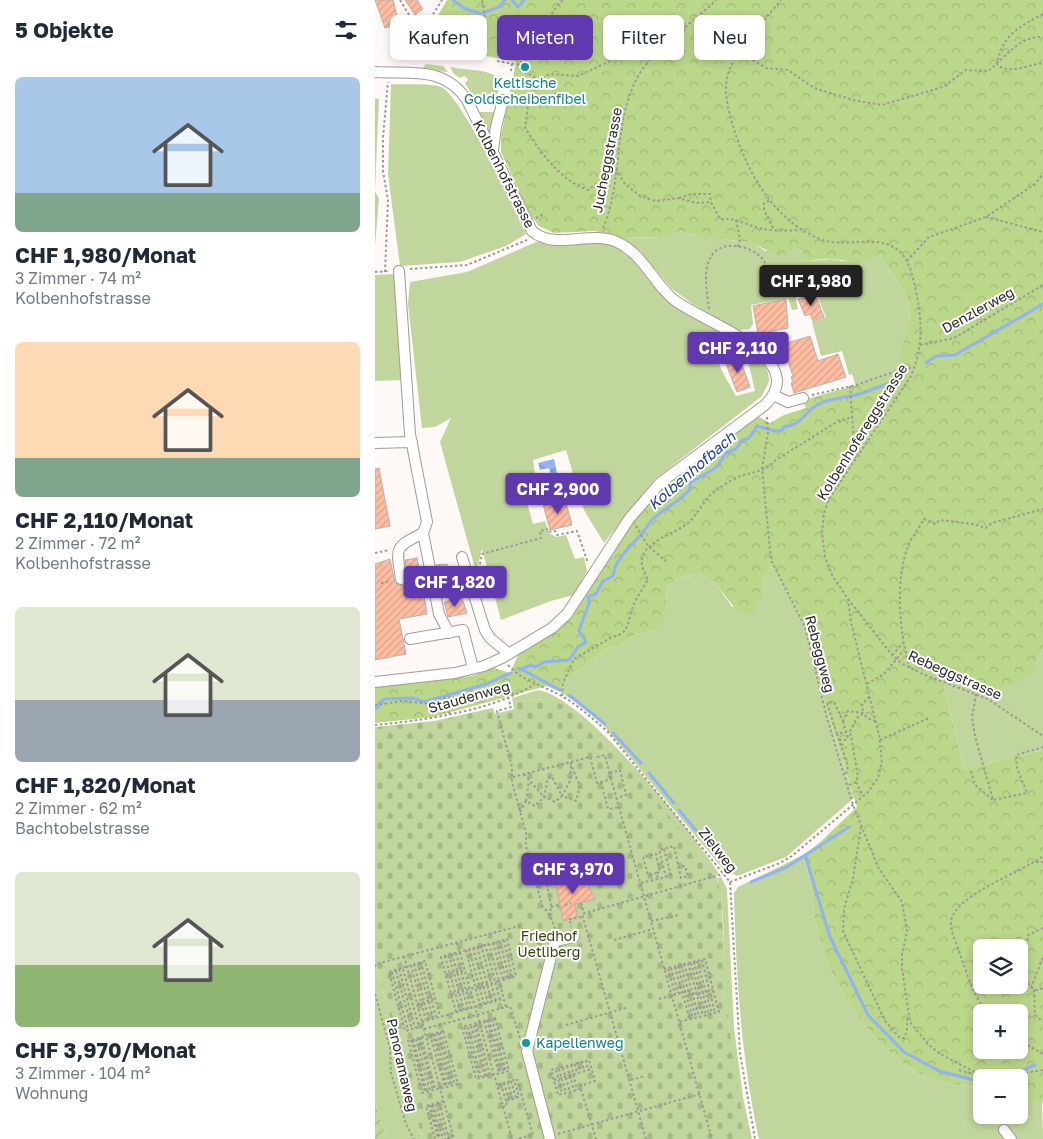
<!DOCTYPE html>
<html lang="de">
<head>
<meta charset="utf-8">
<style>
	:root { --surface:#fff; --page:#f2f2f3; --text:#1f2937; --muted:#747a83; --accent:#6038b0 }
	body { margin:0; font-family:"Golos Text",sans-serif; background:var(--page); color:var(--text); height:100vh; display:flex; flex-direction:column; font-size:19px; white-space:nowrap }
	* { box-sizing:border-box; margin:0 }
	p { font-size:16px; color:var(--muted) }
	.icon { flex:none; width:28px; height:28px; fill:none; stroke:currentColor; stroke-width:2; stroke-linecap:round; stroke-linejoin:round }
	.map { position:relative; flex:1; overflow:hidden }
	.drawer { display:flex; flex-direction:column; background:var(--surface); width:375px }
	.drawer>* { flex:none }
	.banner { position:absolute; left:15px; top:15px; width:475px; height:45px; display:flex; gap:10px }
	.buttons { position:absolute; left:598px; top:939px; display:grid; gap:10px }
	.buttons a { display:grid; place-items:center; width:55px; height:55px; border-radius:8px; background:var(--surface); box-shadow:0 2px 8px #0003; font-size:25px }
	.price { position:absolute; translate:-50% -42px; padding:0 11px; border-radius:5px; background:var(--accent); color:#fff; font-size:16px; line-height:32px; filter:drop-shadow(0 1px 2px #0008) }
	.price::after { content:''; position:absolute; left:50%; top:30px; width:15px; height:11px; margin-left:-8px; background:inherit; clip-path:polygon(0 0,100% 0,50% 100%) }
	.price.active { background:#222; color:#fff }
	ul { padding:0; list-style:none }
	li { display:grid; align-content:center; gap:10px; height:265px; padding:0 15px }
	li span { display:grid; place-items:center; height:155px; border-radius:8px; color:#555 }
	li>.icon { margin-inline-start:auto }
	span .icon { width:90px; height:90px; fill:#fffc; stroke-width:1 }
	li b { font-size:21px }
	h2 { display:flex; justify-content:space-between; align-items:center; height:60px; padding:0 15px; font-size:21px }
	.tag { padding:0 18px; border-radius:8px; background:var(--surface); box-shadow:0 2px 8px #0003; font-size:18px; line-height:45px }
	.tag.active { background:var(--accent); color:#fff }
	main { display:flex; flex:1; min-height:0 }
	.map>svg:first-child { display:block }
	.green { fill:#c0d69c }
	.forest { fill:url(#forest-crowns); fill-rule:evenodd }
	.cemetery { fill:url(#cemetery-stones) }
	.garden { fill:url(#garden-furrows) }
	.water { fill:url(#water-waves) }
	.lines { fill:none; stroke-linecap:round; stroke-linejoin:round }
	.stream { stroke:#91b2f7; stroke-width:3 }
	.building { fill:url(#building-hatch); stroke:#b9b2ae }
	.minor-casing { stroke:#a29b97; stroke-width:12 }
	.path { stroke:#9c9896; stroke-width:2; stroke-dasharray:2.5 2.5; stroke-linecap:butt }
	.minor { stroke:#fff; stroke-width:10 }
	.culture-dot { fill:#0f9aa8; stroke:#fff; stroke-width:2 }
	.labels { text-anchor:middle; stroke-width:4; stroke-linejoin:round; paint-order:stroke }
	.culture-label { font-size:14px; fill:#0d838f; stroke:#fff }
	.street-label { font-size:14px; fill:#2b2826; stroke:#fff }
	.park-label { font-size:14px; fill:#34450c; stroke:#fff }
	.water-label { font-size:15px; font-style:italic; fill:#20408f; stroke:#fff }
</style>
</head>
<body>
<main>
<section class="drawer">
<h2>5 Objekte<svg class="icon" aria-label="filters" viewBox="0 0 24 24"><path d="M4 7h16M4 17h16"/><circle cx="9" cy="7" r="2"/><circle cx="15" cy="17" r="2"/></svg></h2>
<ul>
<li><span style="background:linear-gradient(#a9c7e8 75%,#7fa58c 0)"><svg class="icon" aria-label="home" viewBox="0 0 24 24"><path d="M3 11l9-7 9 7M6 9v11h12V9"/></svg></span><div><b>CHF 1,980/Monat</b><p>3 Zimmer · 74 m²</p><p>Kolbenhofstrasse</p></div></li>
<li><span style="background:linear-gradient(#ffd9b3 75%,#7fa58c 0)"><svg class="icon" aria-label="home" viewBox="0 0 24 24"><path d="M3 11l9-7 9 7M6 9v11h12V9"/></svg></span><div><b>CHF 2,110/Monat</b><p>2 Zimmer · 72 m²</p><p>Kolbenhofstrasse</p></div></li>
<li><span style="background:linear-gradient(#dfe7d0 60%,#9aa5b1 0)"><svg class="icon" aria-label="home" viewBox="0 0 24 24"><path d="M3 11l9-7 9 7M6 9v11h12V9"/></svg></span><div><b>CHF 1,820/Monat</b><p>2 Zimmer · 62 m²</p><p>Bachtobelstrasse</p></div></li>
<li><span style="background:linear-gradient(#dfe7d0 60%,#8fb573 0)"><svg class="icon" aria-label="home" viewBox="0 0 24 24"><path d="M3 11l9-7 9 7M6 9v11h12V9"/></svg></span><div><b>CHF 3,970/Monat</b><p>3 Zimmer · 104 m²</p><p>Wohnung</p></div></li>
</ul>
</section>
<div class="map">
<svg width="668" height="1139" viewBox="0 0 668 1139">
	<defs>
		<pattern id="forest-crowns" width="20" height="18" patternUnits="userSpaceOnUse" patternTransform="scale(1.25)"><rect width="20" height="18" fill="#bbd78a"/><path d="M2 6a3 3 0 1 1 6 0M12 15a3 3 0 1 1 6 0" fill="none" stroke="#a1b977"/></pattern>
		<pattern id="cemetery-stones" width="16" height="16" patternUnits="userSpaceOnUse" patternTransform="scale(1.25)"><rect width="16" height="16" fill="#c0d69c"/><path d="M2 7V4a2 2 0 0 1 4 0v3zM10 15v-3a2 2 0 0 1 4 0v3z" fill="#a5b886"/></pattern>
		<pattern id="garden-furrows" width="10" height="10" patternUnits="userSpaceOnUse" patternTransform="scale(1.25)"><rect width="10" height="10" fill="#c0d69c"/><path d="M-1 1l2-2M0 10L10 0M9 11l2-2" fill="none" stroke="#a5b886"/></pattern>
		<pattern id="water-waves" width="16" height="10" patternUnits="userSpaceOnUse" patternTransform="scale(1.25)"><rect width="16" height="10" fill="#91b2f7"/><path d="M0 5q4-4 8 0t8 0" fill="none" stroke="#7791c8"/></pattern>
		<pattern id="building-hatch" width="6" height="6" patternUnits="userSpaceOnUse" patternTransform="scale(1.25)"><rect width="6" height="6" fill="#febda1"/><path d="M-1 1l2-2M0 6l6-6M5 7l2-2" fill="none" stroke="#daa28a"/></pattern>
	</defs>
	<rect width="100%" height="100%" fill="#fef9f7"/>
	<path class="green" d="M51,64L68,66L73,72L46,70Z
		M75,67C89,70 108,69 119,75L124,83L123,93L111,101L100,99L90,83L93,80L90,76L85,78L79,74Z
		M16,84C29,85 56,83 66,87C86,95 139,209 151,234L131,246L85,262L25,266L13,174Z
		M0,98L4,99L0,192L4,198L0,246Z
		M103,112H119L114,133Z
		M306,231L317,235L378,243L390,251L423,248L433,261L456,259L467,261L504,254L533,298L535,319L527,353L529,372L481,386L477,374L474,375L467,351L446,356L437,322L451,317L439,288L423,292L421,299L423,309L417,310L413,298L376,305L378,324L375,329L364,330L319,305L296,288L265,251L248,238L290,237Z
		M161,242L236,244L258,260L277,285L296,303L342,331C333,353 351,377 361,396L380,391L370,349C381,354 395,367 394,381C393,385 389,391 387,396L279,480L229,543L209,510L191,450L158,460L160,473L145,477L158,524L170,521L174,533L181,537L191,535L200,559L209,557L212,571L199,595L176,601L126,620L107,549L101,572L65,442L76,418L60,427L47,428L33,304L35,282L92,272Z
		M21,274L28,380L0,381V275Z
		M173,480L178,497L166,500L161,483Z
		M396,567L419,602L430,627L440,670L479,798L411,857L362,876L348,869L230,727L211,709L185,692L192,679L232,649L250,643L260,634L277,631L292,610L291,588L303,578L327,574L343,587L357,607L388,594L389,577Z
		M668,649V750L589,769L569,688L572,681L610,693Z
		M163,690C210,697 317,831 344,874L341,875L255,771L204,717L179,701L160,699L138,702L137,698Z
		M428,855C437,881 437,910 444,937C455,987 503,1055 550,1076C567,1084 588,1085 606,1088V1115H644V1095L667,1101L668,1139H384C366,1058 361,975 359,893L363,887Z
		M346,877L352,889L359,1028L368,1097L377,1139H371L370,1136C361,1087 354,1038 351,988C348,952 351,914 342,878Z
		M0,966L2,967L47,1139H12L0,1102Z"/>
	<path class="forest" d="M72,0H668V649L662,654L659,673C618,697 617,695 573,681L569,688L589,769L668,750V1103L667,1101L644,1102V1078H606V1088C588,1085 567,1084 550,1076C503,1055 455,987 444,937C437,910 437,881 428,855L443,844L482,807L440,670L430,627L419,602L396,567L389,577L388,594L377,614L364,613L343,587L327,574L303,578L291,588L292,610L286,623L277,631L260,634L250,643L232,649L192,679L185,692L172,686L58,717L0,723V687L96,676L119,668L135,673L144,653L179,632L263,514L288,486L372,423L384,417L395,423L409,415L431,408L428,400L529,372L526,351L535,319L533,298L504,254C490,264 474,261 457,259C450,258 441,260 433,261L423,248L405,256C395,253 383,245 376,243C353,238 328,240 306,231L290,237L248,238L220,231L179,233L164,226L155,215L126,152V136L141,62L60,46L52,34ZM606,948H644V985H606ZM606,1012H644V1050H606Z"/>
	<path class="cemetery" d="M160,699C166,700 173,699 179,701C217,713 312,839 341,875L346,895L354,1026L371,1139H47L2,967L0,966V727L59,721L118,708L120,714L139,709L138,702Z"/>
	<path class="garden" d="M0,1102L12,1139H0Z"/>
	<path class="water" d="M179,459L182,473L176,475L174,468L165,470L163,463Z"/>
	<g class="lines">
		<path class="stream" d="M78,0L89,8L106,14L124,7L130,0
			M137,0L143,7L149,0
			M551,363L561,356L580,355L668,304
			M146,669L185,690
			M144,670L156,665L161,667L169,662L194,660L203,647L211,642L204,631L214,603L213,597L221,594L228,581L238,576C240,560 251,551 261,540C268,534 272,525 278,519C290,508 305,501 315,489V483L342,467L351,453L361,449L366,441L374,438L382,426L400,431L407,430L410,426C425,427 432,409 444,404C456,398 468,398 481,395C494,391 508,385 521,381
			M194,695L230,724
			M0,708H2L9,699L38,698L49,702L111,684L136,673
			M238,733L266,763
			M274,773L299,803
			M304,810L324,834
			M331,843L351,867
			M430,855L455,937L493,1015L529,1052L564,1071L606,1082
			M376,882L412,867L474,827
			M625,1075L643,1072L660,1065
			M620,1078L621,1077"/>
	</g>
	<path class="building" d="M0,0H18L24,24L10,28Z
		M30,0H42L48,9L40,15Z
		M438,295L441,296L449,317L438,321L435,314L430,316L423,299Z
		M411,299L413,328L383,334L378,306Z
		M435,336L443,361L463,354L471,377L419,393L416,383L418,382L416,377L418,376L411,356L407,358L403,346Z
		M364,356L375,387L362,392L351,364L352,361Z
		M4,468L15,526L0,529V469Z
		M190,499L197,525L175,530L168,504Z
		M42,558L44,568L48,567L52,588L48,589L52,614L24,619L31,654L0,660V564L15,559L20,583L28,586L33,578L30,560Z
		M72,564L75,585L66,586L61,565Z
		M87,598L92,613L73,617L69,602Z
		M208,874L220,899L200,904L203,917L188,921L180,880Z"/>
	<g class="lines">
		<defs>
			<path id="minor" d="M0,72C37,74 69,66 92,100L157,231C180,251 215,230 242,242C267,253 278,282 298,299C324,321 439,357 390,405L285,483L254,519L192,614L177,628L127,658L109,666L80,673L0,682
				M118,150L121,127L128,100
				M24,271L35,434L52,522L48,533
				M398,395L413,402L428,398
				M0,443L37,442
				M87,557L110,630L115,638L134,654
				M26,579C21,546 19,548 48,533L64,614L74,633
				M35,639L88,630L98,668
				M629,1130L636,1139
				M175,1139L152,1051L180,941L199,937"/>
		</defs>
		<use href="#minor" class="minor-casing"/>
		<path class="path" d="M25,0L36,18L50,27L52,57
			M668,14C644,27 627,35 622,64C633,76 655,64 668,63
			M50,27L67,0
			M65,50C77,27 83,21 110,19L107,0
			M365,52L391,68L413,70L439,88L478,100L507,105L568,87L591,70L613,71C630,58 645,35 668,37
			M73,55L74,52
			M122,61L146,65
			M146,65L145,70L158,76L164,82L153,106L150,128C166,153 185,180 213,190L241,170L250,184L265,196L281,201L304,198L321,203L336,202
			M146,65C167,50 168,17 188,0
			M136,71L137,63
			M164,82L174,74L203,76L291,35L300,36
			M304,198L316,194H335L336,202L345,219C363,218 368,224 384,228C396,231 411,231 424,230
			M394,201L389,203V210L399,230
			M611,217L668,232
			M161,218L169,214
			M361,220L365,239L363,247
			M228,228C250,178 236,117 267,70C286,42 317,24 341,0
			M532,261L554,237L611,217L660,184L668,174
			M35,269L92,265L152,240
			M0,272L15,271
			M10,272L13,200L8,171V138L13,82
			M334,309C332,292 327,270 337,255C348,238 383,247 390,263
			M545,345L579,338L668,285
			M475,386L480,458
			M437,395L481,385L527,369L538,368
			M392,417L393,433L387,468L396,560L430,627L452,718L478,805L503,867L527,902L532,931L527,955V969L535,1022L553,1044L565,1054L611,1078
			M261,526L273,546L291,561
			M0,553L14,550
			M103,574L107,554L166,538L165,531L172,529L173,532L180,531L182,535L202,531L213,563
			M6,583L16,581
			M473,599L517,655L526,663L545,673L613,699L668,736
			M517,655L528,643
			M133,665C148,681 168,686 187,696C204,706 218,719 233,732L355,882L365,1053L380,1139
			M535,668C524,634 520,580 533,546C537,537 544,528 549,519L560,524L565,520L598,524L611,528L617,523L668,509
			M492,684L509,674L529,650
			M601,694L597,718L600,736L618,800L652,793L642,768L641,755L668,747
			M187,696L188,683L199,659L237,637C257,633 252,618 259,604C263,595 269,587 273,579C252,546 290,539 309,526C323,517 329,497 343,489C349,485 356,480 363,477C377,472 390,472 401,460L463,421L478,417
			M133,697L136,707L122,711L137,767V782L151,833V846L167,905L175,916L181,931
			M56,704L70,707L75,714
			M0,705L27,701L56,704L64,699L77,697L87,703C102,693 115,689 134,689L139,696
			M468,721L472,736H476
			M0,725C51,720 117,711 160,684
			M462,734L452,703L459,702L468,721L473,711L488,713L492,718L500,721
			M464,740H471
			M505,740L554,718
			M466,744L471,748
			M222,757L230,755L236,779
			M596,771L600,785L618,800
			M235,773L245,770L251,795L242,798
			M149,774L169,797L173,778L177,777L187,796L195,781L196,766
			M471,774L473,766L462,734L475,731L482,718L488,713L487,704L495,696
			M138,777L215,757L222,783L236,779L337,1139
			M226,782L233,809L244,807
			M481,782L488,796
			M474,785L481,782L483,776L475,731
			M151,801L154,781
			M145,812L151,801L160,806L169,797L180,802L187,796L201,801L205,786L195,762
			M486,827L478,878L469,909L468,931L510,1021L525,1038H529L532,1031V1016
			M289,849L296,876
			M661,862H668
			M282,873L285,872L281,854L268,857L273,875L282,873L283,879
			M355,882L405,863L417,856L493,792L503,778L507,761L504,735L476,622L473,599L457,575L450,557L447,533L449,513L454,499L536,376C549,345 547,319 540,287C537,274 534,259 523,250C502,233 469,249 445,239C398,220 372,172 358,126C353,109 348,91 353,74C361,49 390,20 406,0
			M266,883L291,877L284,850L299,846L306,878L313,876L310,866L304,867
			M206,903L209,913
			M190,905L196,903
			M176,907L184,905
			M175,916L176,905L171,880L184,876
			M194,919L208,917
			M195,921L196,927
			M276,921L304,915
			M668,928L653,935C652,949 643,986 662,990L668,988
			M129,940L137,977
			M239,940L278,929
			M125,941L134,978
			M121,942L131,978
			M82,943L137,1139
			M118,943L128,979
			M110,944L125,1000
			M106,945L121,1001
			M102,947L117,1002
			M98,948L113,1003
			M94,949L109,1004
			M91,950L105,1005
			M81,953L96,1008
			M77,954L93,1009
			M74,955L89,1010
			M29,956L79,1139
			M70,956L85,1011
			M327,960L340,1013
			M322,961L337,1014
			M46,962L61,1017
			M319,962L334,1015
			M43,963L58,1018
			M313,963L328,1016
			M316,963L331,1015
			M39,964L54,1020
			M309,964L324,1017
			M36,965L51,1020
			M306,965L321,1018
			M303,966L318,1019
			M0,967L1,964L20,959L144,926L169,949
			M300,967L315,1020
			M296,968L303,993
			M24,969L40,1028
			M28,969L44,1027
			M289,969L330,959L344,1012L304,1022
			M293,969L300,994
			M21,971L37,1029
			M17,972L33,1030
			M71,975L90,970
			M656,988L668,957
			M659,990L660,1015L668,1022
			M0,994L15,1048L16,1073L31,1124L39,1139
			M77,994L124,981L114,944
			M284,999L313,991L322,995L338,990
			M42,1004L60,999
			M81,1012L66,957L132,939L141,976L124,981L131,1007
			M612,1012C598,996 592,974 585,954C582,944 575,932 576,921C580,895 647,872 668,856
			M120,1018L134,1071L101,1079L87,1027Z
			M117,1019L131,1072
			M112,1020L126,1073
			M114,1020L129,1072
			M109,1021L124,1073
			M47,1022L128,999
			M101,1024L115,1075
			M99,1025L112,1076
			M191,1025L251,1008
			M48,1026L30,1031L14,972L50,961L65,1016
			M96,1026L110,1077
			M90,1027L104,1078
			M93,1027L106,1077
			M49,1029L135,1006L145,1038
			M68,1031L83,1084L47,1093L33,1041Z
			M65,1032L80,1085
			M63,1033L77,1085
			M58,1034L72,1087
			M60,1034L75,1086
			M55,1035L70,1087
			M46,1037L60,1089
			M44,1038L58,1090
			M41,1039L55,1091
			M36,1040L50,1092
			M38,1040L52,1092
			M644,1040L668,1054
			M211,1060L213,1070
			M207,1061L209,1071
			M203,1062L205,1072
			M200,1064L202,1074
			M196,1065L202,1090
			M192,1066L199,1091
			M188,1068L195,1092
			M184,1069L191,1093
			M181,1070L187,1094
			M584,1070L601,1075
			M616,1078L668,1070
			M179,1080L217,1069
			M256,1080L270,1076
			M136,1081L141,1098
			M133,1082L137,1099
			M129,1083L134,1100
			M126,1084L131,1101
			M123,1085L142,1079L158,1135L141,1139
			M206,1089L183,1095L176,1070L214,1060L220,1081L205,1086L221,1139
			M64,1103L74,1139
			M61,1104L71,1139
			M54,1105L63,1139
			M56,1105L65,1139
			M58,1105L68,1139
			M128,1106H132L131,1101L144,1097L139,1080
			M183,1134L325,1094
			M60,1139L51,1106L68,1101
			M271,1139L207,914L348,874"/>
		<use href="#minor" class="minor"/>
	</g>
	<g class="culture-dot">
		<circle cx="150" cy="67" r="5"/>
		<circle cx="151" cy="1043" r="5"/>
	</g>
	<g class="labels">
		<g class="culture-label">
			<text x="150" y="88">Keltische<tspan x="150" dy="16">Goldscheibenfibel</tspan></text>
			<text x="161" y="1048" text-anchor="start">Kapellenweg</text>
		</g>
		<g class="street-label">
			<text transform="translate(232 160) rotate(-79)" y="5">Jucheggstrasse</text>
			<text transform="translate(129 174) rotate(63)" y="5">Kolbenhofstrasse</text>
			<text transform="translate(603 310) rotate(-29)" y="5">Denzlerweg</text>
			<text transform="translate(487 432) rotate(-58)" y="5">Kolbenhofereggstrasse</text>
			<text transform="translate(445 654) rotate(75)" y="5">Rebeggweg</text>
			<text transform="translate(580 675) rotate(24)" y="5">Rebeggstrasse</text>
			<text transform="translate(94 697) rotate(-16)" y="5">Staudenweg</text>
			<text transform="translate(343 850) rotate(52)" y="5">Zielweg</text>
			<text transform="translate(27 1065) rotate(77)" y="5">Panoramaweg</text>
		</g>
		<g class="park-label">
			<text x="174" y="941">Friedhof<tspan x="174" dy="16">Uetliberg</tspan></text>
		</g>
		<g class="water-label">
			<text transform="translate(317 471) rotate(-41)" y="5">Kolbenhofbach</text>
		</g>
	</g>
</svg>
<div class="buttons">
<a><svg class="icon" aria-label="layers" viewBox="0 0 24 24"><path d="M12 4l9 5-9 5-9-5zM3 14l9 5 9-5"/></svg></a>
<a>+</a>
<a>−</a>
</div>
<b class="price active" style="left:436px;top:307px">CHF 1,980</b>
<b class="price" style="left:363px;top:374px">CHF 2,110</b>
<b class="price" style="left:183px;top:515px">CHF 2,900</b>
<b class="price" style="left:80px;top:608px">CHF 1,820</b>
<b class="price" style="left:198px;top:895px">CHF 3,970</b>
<div class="banner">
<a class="tag">Kaufen</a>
<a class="tag active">Mieten</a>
<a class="tag">Filter</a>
<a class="tag">Neu</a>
</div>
</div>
</main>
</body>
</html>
